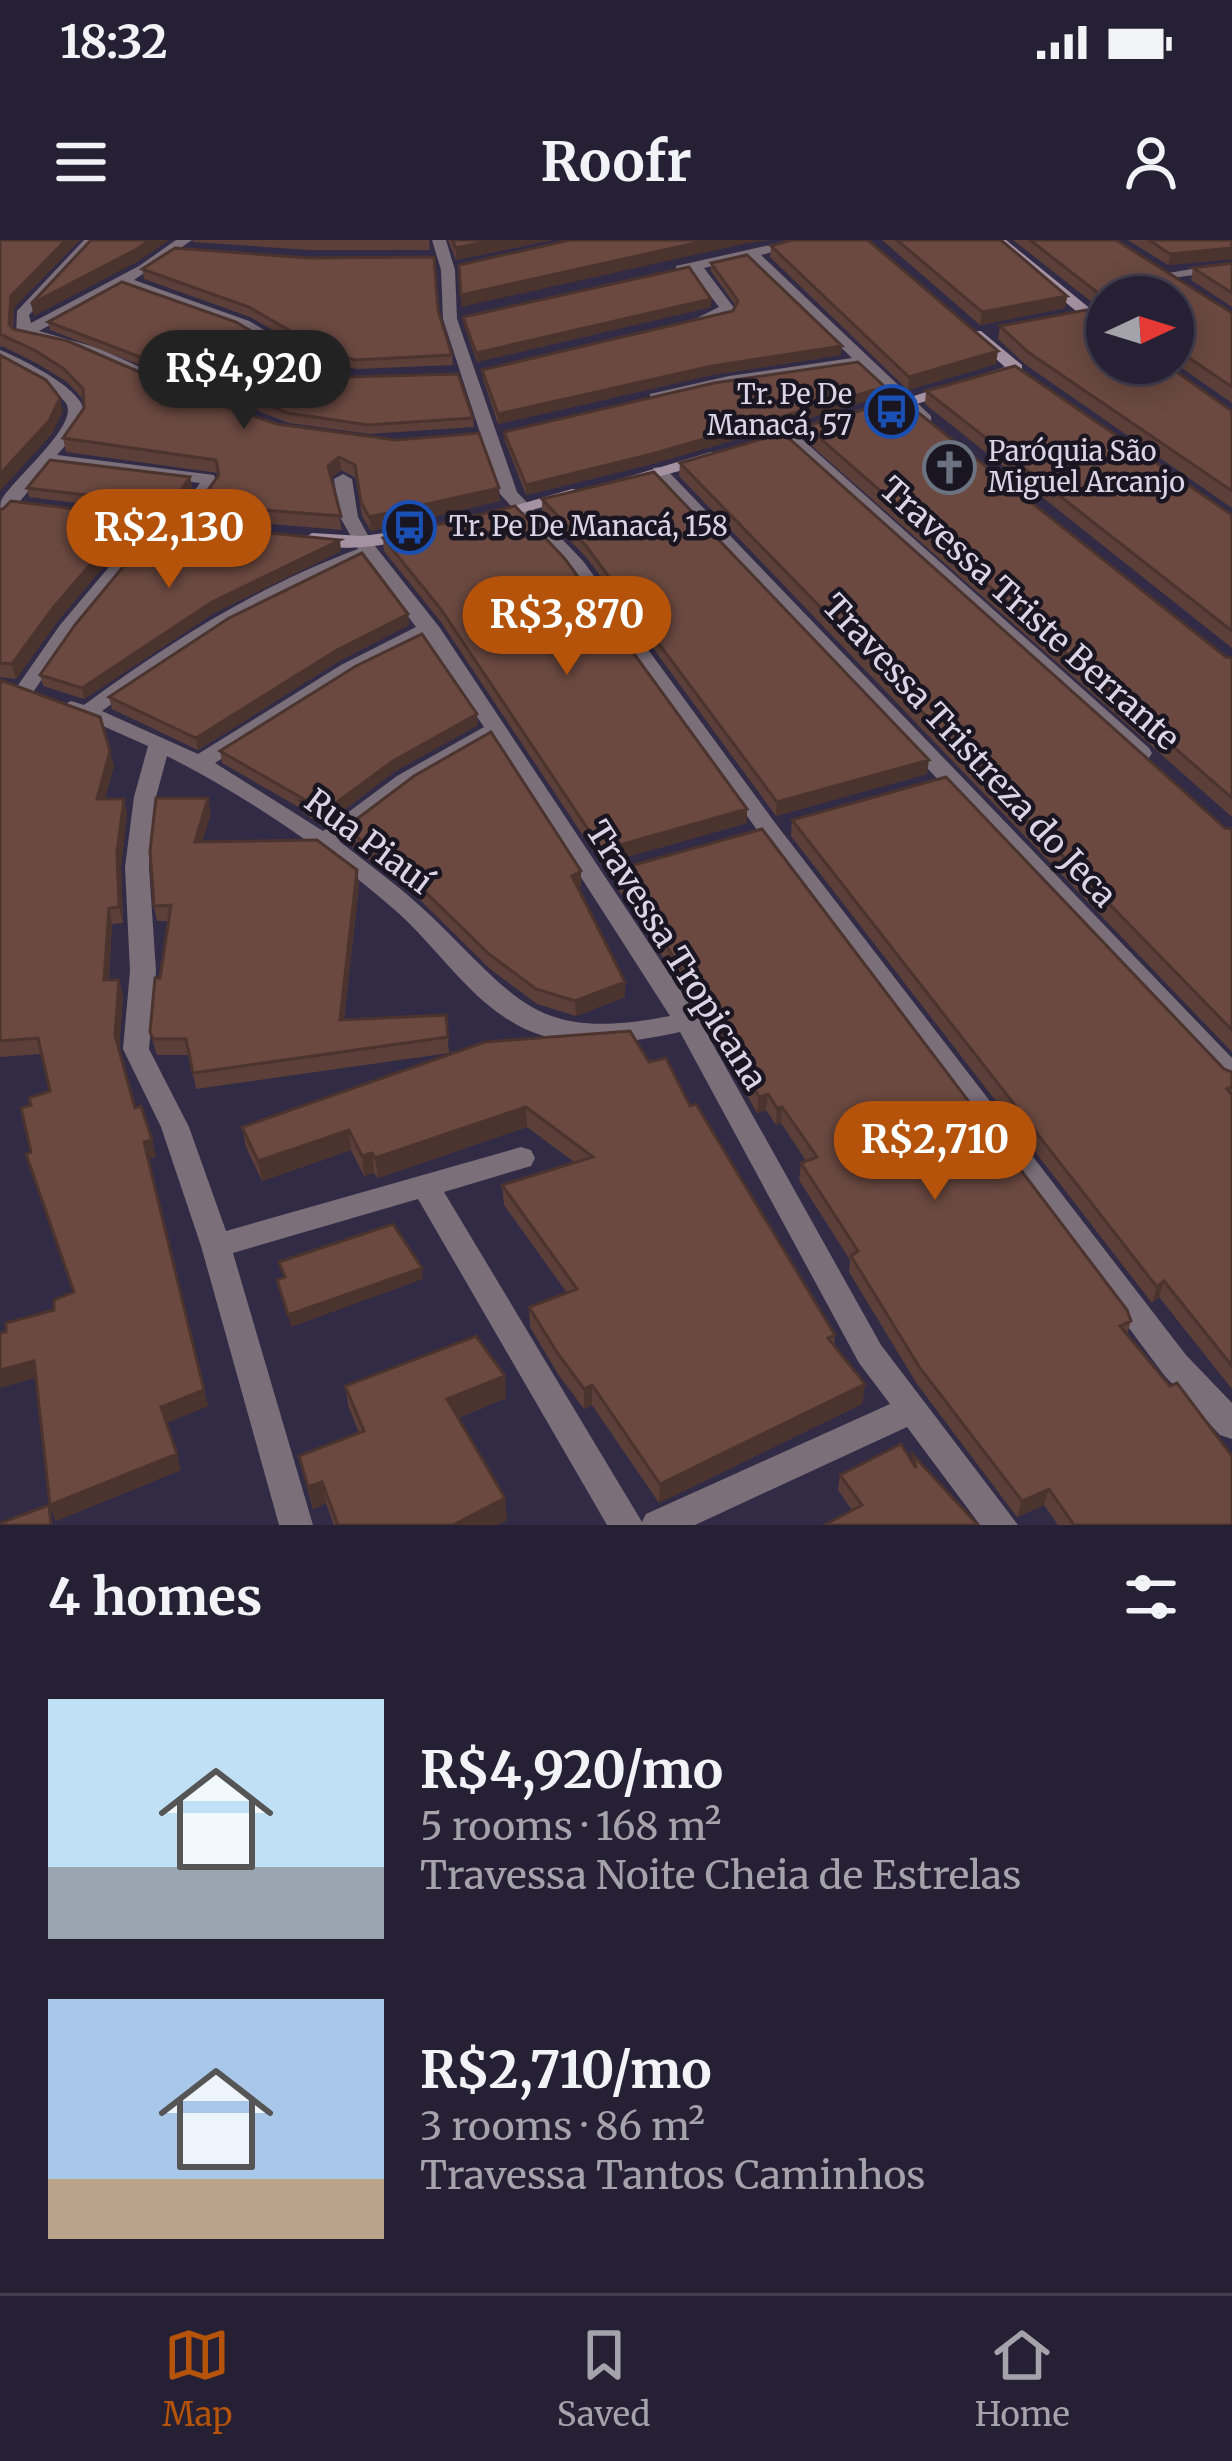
<!DOCTYPE html>
<html lang="en">
<head>
<meta charset="utf-8">
<style>
	:root { --surface:#262034; --page:#322d40; --text:#f1f3f6; --muted:#a4a3ac; --line:#423e4f; --accent:#b45309 }
	body { margin:0; font-family:Merriweather,serif; background:var(--page); color:var(--text); height:100vh; display:flex; flex-direction:column; font-size:45px; white-space:nowrap }
	* { box-sizing:border-box; margin:0 }
	p { font-size:39px; color:var(--muted) }
	.icon { flex:none; width:66px; height:66px; fill:none; stroke:currentColor; stroke-width:2; stroke-linecap:round; stroke-linejoin:round }
	.map { position:relative; height:1285px; overflow:hidden }
	.drawer { display:flex; flex-direction:column; background:var(--surface); flex:1 }
	.drawer>* { flex:none }
	.needle { width:78px; rotate:86deg }
	.fabs { position:absolute; left:1086px; top:36px; display:grid; gap:24px }
	.fabs a { display:grid; place-items:center; width:108px; height:108px; border-radius:50%; background:var(--surface); box-shadow:0 6px 30px #0003,0 0 0 3px var(--line); font-size:60px }
	.price { position:absolute; translate:-50% -102px; padding:0 27px; border-radius:42px; background:var(--accent); color:#fff; font-size:39px; line-height:78px; filter:drop-shadow(0 3px 6px #0008) }
	.price::after { content:''; position:absolute; left:50%; top:72px; width:36px; height:27px; margin-left:-18px; background:inherit; clip-path:polygon(0 0,100% 0,50% 100%) }
	.price.on { background:#222; color:#fff }
	ul { padding:0; list-style:none }
	li { display:flex; align-items:center; gap:36px; height:300px; padding:0 48px }
	li span { display:grid; place-items:center; flex:none; width:336px; height:240px; border-radius:0px; color:#555 }
	li>.icon { margin-inline-start:auto }
	span .icon { width:144px; height:144px; fill:#fffc; stroke-width:1 }
	li b { font-size:51px }
	h2 { display:flex; justify-content:space-between; align-items:center; height:144px; padding:0 48px; font-size:51px }
	.status { display:flex; justify-content:space-between; align-items:center; height:84px; padding:0 60px; background:var(--surface); direction:ltr }
	.status svg { height:33px; fill:currentColor }
	header { display:flex; justify-content:space-between; align-items:center; height:156px; padding:0 48px; background:var(--surface); font-size:54px; font-weight:700 }
	.menu { display:flex; justify-content:space-around; align-items:center; height:168px; border-top:3px solid var(--line); background:var(--surface); font-size:33px; color:var(--muted) }
	.menu a { display:grid; justify-items:center; gap:6px }
	.menu .on { color:var(--accent) }
	.map>svg:first-child { display:block }
	.lines { fill:none; stroke-linecap:round; stroke-linejoin:round }
	.street { fill:#7b6f7a; fill-rule:evenodd }
	.secondary { fill:#a492a3; fill-rule:evenodd }
	.wall { fill:#5c3f38 }
	.shaded-wall { fill:#4b332e }
	.building { fill:#6b4941; stroke:#4b332e; stroke-width:3 }
	.labels { text-anchor:middle; stroke-width:9; stroke-linejoin:round; paint-order:stroke }
	.far-poi-label { font-size:27px; fill:#d9d5e7; stroke:#191622; text-anchor:start }
	.street-label { font-size:33px; fill:#d9d5e7; stroke:#191622 }
</style>
</head>
<body>
<div class="status"><b>18:32</b><svg viewBox="0 0 49 12"><path d="M0 12V9h3v3zM5 12V6h3v6zM10 12V3h3v9zM15 12V0h3v12zM26 1h20v11H26zM47 4h2v5h-2z"/></svg></div>
<header><svg class="icon" aria-label="menu" viewBox="0 0 24 24"><path d="M4 6h16M4 12h16M4 18h16"/></svg>Roofr<svg class="icon" aria-label="person" viewBox="0 0 24 24"><circle cx="12" cy="8" r="4"/><path d="M4 21q1-7 8-7t8 7"/></svg></header>
<div class="map">
<svg width="1232" height="1285" viewBox="0 0 1232 1285">
	<rect width="100%" height="100%" fill="#322b46"/>
	<g class="lines">
		<path class="street" d="M84,0H99L29,75L31,83L139,26L176,0H192L134,40L249,81L322,124L359,139L351,144L310,130L239,87L123,46L39,91L98,108L195,152V158H183C131,134 73,99 16,97L17,71Z
			M432,0H446L455,30L457,79L517,252L583,321L776,584L1186,1115L1232,1163V1199L1220,1195L1164,1135L760,594L569,329L500,254L443,79L441,30Z
			M792,0H817L761,15L931,176V182H919L861,126L650,160V154L729,136L852,118L748,18L704,28L735,69L703,84L691,81L719,67L691,31L676,32V26Z
			M1232,22V30L1164,39L1157,35Z
			M0,110C20,118 87,150 84,174C82,190 67,203 57,215L214,235L218,246L186,288H174L171,284L200,243L50,225L6,278L0,279C0,274 0,265 1,261C11,240 83,183 65,162C50,143 20,133 0,121Z
			M782,192H794L1149,508L1152,513L1149,518H1133L782,200Z
			M659,227L665,228L1232,818V845L1222,842L653,236V228Z
			M343,234L352,239L358,277L371,301L440,388L696,774L881,1105L1018,1285H980L907,1187L695,1285H607L418,959L233,1013L313,1285H279L201,1006L161,887L123,809L130,731L125,627L134,557L148,506L60,467L71,461L84,465C170,402 258,346 358,309L340,277L334,239ZM365,319L416,387L341,425L198,514L102,471C184,410 269,355 365,319ZM424,399L484,487L397,536L323,591L215,523L355,433ZM493,500L670,776C537,802 520,762 432,677C403,649 371,626 339,601L413,546ZM167,516C249,558 326,610 396,671C439,709 472,764 525,789C574,811 629,803 680,792L859,1123L890,1164L646,1274L642,1282L444,952L531,926L535,918L531,910L521,907L226,991L189,887L149,809L156,731L149,627L156,557Z
			M158,275L167,280L164,284L74,393L31,455H17L14,451L60,385L152,276Z"/>
		<path class="secondary" d="M991,0H1006L1092,70V76H1082Z
			M971,91H981L1022,125V131L986,139V133L1005,127L971,97Z
			M953,143L961,148L959,151L877,176L869,171Z
			M826,179L840,183L756,210L748,205Z
			M711,212L717,213V221L623,246L614,241Z
			M572,249L578,250V258L489,281L480,276Z
			M104,269L218,285L227,290L218,295L98,278V270Z
			M415,289L424,294L421,298C391,304 329,316 303,299L312,293L362,296Z"/>
	</g>
	<path class="wall" d="M0,0L14,68L13,89L199,158L500,261L371,291L362,276L356,238L341,230L331,238L342,290L199,278L197,265L219,236L218,233L66,212L63,198L84,168V160L67,142L38,124L2,106L0,107Z
		M193,0H429L430,10H310L193,2Z
		M448,0H552L456,20Z
		M882,0H1001L1067,56L1065,68L980,85Z
		M1013,0H1116L1232,73V163L1173,122V57H1107V74Z
		M1128,0H1232V19L1168,25Z
		M771,6L996,124L908,150L770,17Z
		M711,23L841,115L712,135L498,184L483,139L482,130L733,71L736,66L711,31Z
		M1232,23V67L1191,40L1193,28Z
		M142,29L438,70L452,115L453,125L356,129L324,120L250,77L144,39Z
		M711,59V67L477,122L464,85L463,77Z
		M48,82L307,125L473,178L474,187L369,194L289,183L50,90Z
		M1000,86L1232,171V268L1026,125L998,99Z
		M885,147L884,156L652,224L526,255L505,201L504,192Z
		M926,151L1232,275V408L925,164Z
		M806,186L1226,417L1232,418V577L805,200Z
		M680,223L1225,588L1232,589V812L679,236Z
		M190,237L192,247L172,275L29,257L27,248Z
		M542,259L927,534L776,576L587,318L542,272Z
		M0,269L132,276L135,289L57,382L16,439L0,437Z
		M383,298L747,583L602,624L441,382L384,311Z
		M341,311L214,373L84,459L43,446L40,435Z
		M408,374L409,385L339,421L198,510L112,469L109,457Z
		M0,440L114,526L105,559H124L127,574L121,627L123,683L112,684L109,740H119L123,756L119,810L135,868L156,916L148,919L208,1166L166,1183L181,1230L56,1281L50,1265L54,1070L74,1053L31,912V865L50,851L41,814L0,817Z
		M478,485L394,532L323,586L303,573L302,569L222,523L220,511Z
		M211,573L202,602L357,630L359,646L344,780L446,775L449,813L196,849L189,815H157L150,792L168,681H157L154,666Z
		M792,580L1224,829L1232,832V1149L1159,1057L1152,1063L791,596Z
		M345,588L581,631V646L578,647L625,757L576,776L537,764L490,729L413,653L347,602Z
		M616,630L1131,1081L1127,1094L1170,1146L1232,1285H1058L1044,1265L1017,1277L917,1144L849,1032L850,1020L799,940L801,923L806,921L781,883L776,885L766,870L757,873L704,779L616,646Z
		M649,822L690,866L835,1095L834,1105L865,1144L862,1164L659,1263L592,1165L584,1169L558,1134L530,1087L529,1067L567,1053L504,965L502,945L574,922L527,887L378,938L374,933L364,936L351,910L262,941L246,907L242,887Z
		M345,1146L506,1158L458,1178L507,1280L497,1285H334L326,1263L313,1269L299,1216L359,1193L349,1168Z
		M913,1215L978,1285L852,1270L838,1250L840,1235L912,1222Z"/>
	<path class="shaded-wall" d="M66,0H80L14,68L11,97L9,84L11,56Z
		M150,0H169L137,22L34,76L31,64Z
		M495,0H552L456,20V8Z
		M709,0H773L748,3L461,67V55Z
		M1232,8V19L1168,25L1170,14Z
		M1067,56L1065,68L980,85L982,72Z
		M711,59V67L477,122L476,113Z
		M842,106L841,115L712,135L498,184V174L712,126Z
		M998,111L996,124L908,150L909,137Z
		M885,147L884,156L652,224L526,255V245Z
		M60,158L63,171L52,194L0,251V234Z
		M339,217L341,230L330,240L328,226Z
		M190,237L192,247L172,275L170,265Z
		M499,248L500,261L371,291L369,277Z
		M132,276L135,289L57,382L16,439L12,424L53,368Z
		M340,300L341,311L214,373L84,459L82,448L212,362Z
		M408,374L409,385L339,421L198,510L196,498L337,410Z
		M477,474L478,485L394,532L323,586L321,574L393,521Z
		M110,511L114,526L101,574L97,559Z
		M929,520L927,534L776,576L777,562Z
		M208,558L211,573L198,617L195,602Z
		M124,559L127,574L121,627L123,683L119,667L117,612Z
		M747,569V583L602,624V610Z
		M357,630L359,646L342,796L340,780Z
		M581,631V646L572,650V636Z
		M109,668L112,684L108,756L104,740Z
		M119,740L123,756L119,811L115,795Z
		M625,742V757L576,776L575,761Z
		M768,854L766,870L757,873L759,857Z
		M526,867L527,887L378,938L375,918Z
		M782,867L781,883L776,885L777,868Z
		M349,890L351,910L262,941L258,921Z
		M152,900L156,916L148,919L208,1166L166,1183L161,1167L144,902Z
		M372,913L374,933L364,936L362,916Z
		M422,1028L423,1039L291,1087L288,1075Z
		M1164,1041L1159,1057L1152,1063L1157,1047Z
		M34,1121L39,1137L0,1148V1130Z
		M505,1136L506,1158L449,1181L447,1159Z
		M865,1144L862,1164L659,1263L660,1244Z
		M592,1145V1165L584,1169V1149Z
		M177,1214L181,1230L56,1281L50,1265Z
		M322,1242L326,1263L313,1269L308,1247Z
		M1049,1249L1044,1265L1017,1277L1022,1261Z
		M505,1258L507,1280L497,1285H453Z"/>
	<path class="building" d="M0,0H66L11,56L9,84L13,89L68,101L199,158L277,184L396,200L479,193L499,248L369,277L361,262L355,225L339,217L328,226L341,276L197,265L219,235L216,220L63,198L84,168L83,149L64,129L36,111L0,94Z
		M91,0H150L135,10L31,64Z
		M452,0H495L456,8Z
		M570,0H709L461,55L459,25Z
		M792,0H868L998,111L909,137L771,6Z
		M897,0H1001L1067,56L982,72Z
		M1030,0H1116L1232,73V147L1173,107V57H1107V60Z
		M1149,0H1232V8L1170,14Z
		M175,8L309,18L434,17L438,70L452,115L355,120L323,110L249,67L142,29Z
		M747,15L842,106L712,126L498,174L482,130L733,71L738,61L711,23Z
		M1232,23V53L1193,28Z
		M689,27L711,59L476,113L463,77Z
		M122,42L236,82L307,125L346,137L458,134L473,178L368,185L288,173L48,82Z
		M1086,70L1107,82V123H1164L1232,171V251L1028,112L1000,86Z
		M0,115L46,140L60,158L49,181L0,234Z
		M858,122L885,147L652,214L526,245L504,192L714,143Z
		M1015,126L1232,275V391L926,151Z
		M901,159L1226,417L1232,418V558L806,186Z
		M783,193L1225,588L1232,589V790L680,223Z
		M50,220L190,237L170,265L27,248Z
		M654,232L929,520L777,562L586,306L542,259Z
		M11,261L132,276L53,368L12,424L0,423V269H3Z
		M515,266L565,319L747,569L602,610L440,368L383,298Z
		M160,282L340,300L212,362L82,448L40,435L75,385Z
		M362,313L408,374L337,410L196,498L109,457L229,378Z
		M422,394L477,474L393,521L321,574L301,561H307L220,511L356,426Z
		M0,440L100,477L110,511L97,559H124L117,612L119,667L109,668L104,740H119L115,795L135,868L141,866L152,900L144,902L204,1150L161,1167L177,1214L50,1265L34,1121L0,1130V1093L6,1092V1083L54,1070V1060L74,1052L26,914L31,912L21,868L31,865L29,858L50,851L38,798L0,801Z
		M491,492L581,631L572,636L625,742L575,761L536,749L489,714L412,639L345,588L414,536Z
		M946,537L1224,829L1232,832V847L1227,849L1232,855V1126L1164,1041L1157,1047L792,580Z
		M156,558H208L195,602L317,600L357,630L340,780L446,775L448,797L193,833L186,799H153L150,792L155,738H160L171,665L154,666L150,611Z
		M762,589L1127,1070L1131,1081L1120,1086L1170,1146L1177,1143L1232,1216V1285H1074L1049,1249L1022,1261L920,1128L851,1016L858,1011L801,923L817,917L782,867L777,868L768,854L759,857L704,763L616,630Z
		M630,791L649,822L666,818L690,866L696,864L835,1095L828,1098L865,1144L660,1244L592,1145L584,1149L558,1114L529,1067L577,1049L502,945L593,917L526,867L375,918L372,913L362,916L349,890L258,921L242,887L485,802Z
		M393,984L422,1028L288,1075L277,1040L285,1037L279,1022Z
		M476,1096L505,1136L447,1159L505,1258L453,1285H338L322,1242L308,1247L299,1216L364,1191L345,1146Z
		M901,1204L916,1228L913,1215L978,1285H824L862,1265L840,1235Z
		M49,1265L51,1285H0V1283Z"/>
	<defs>
		<symbol id="bus-ring" viewBox="-11 -11 22 22"><circle r="9.5" fill="#191622" stroke="#1a4fb4" stroke-width="1.5"/><path d="M-5-6H5V4H4V6H2V4H-2V6H-4V4H-5ZM-3.5-4V0h7V-4ZM-3.5 1.2v1.5H-2V1.2ZM2 1.2v1.5H3.5V1.2Z" fill="#1a4fb4"/></symbol>
		<symbol id="church-ring" viewBox="-11 -11 22 22"><circle r="9.5" fill="#191622" stroke="#6b7280" stroke-width="1.5"/><path d="M-1.2-6h2.4v3.5h3.3v2.4h-3.3V6h-2.4V-.1h-3.3v-2.4h3.3Z" fill="#6b7280"/></symbol>
	</defs>
	<g fill-rule="evenodd">
		<use href="#bus-ring" x="862" y="142" width="59" height="59"/>
		<use href="#church-ring" x="920" y="198" width="59" height="59"/>
		<use href="#bus-ring" x="380" y="258" width="59" height="59"/>
	</g>
	<g class="labels">
		<g class="far-poi-label">
			<text x="852" y="164" text-anchor="end">Tr. Pe De<tspan x="852" dy="31">Manacá, 57</tspan></text>
			<text x="988" y="221">Paróquia São<tspan x="988" dy="31">Miguel Arcanjo</tspan></text>
			<text x="449" y="296">Tr. Pe De Manacá, 158</text>
		</g>
		<g class="street-label">
			<text transform="translate(1030 373) rotate(42)" y="12">Travessa Triste Berrante</text>
			<text transform="translate(970 510) rotate(47)" y="12">Travessa Tristreza do Jeca</text>
			<text transform="translate(369 601) rotate(37)" y="12">Rua Piauí</text>
			<text transform="translate(677 715) rotate(58)" y="12">Travessa Tropicana</text>
		</g>
	</g>
</svg>
<div class="fabs">
<a><svg class="needle" viewBox="-14 -14 28 28"><path d="M0-13l5 13h-10z" fill="#e53935"/><path d="M0 13l5-13h-10z" fill="#a4a3ac"/></svg></a>
</div>
<b class="price on" style="left:244px;top:192px">R$4,920</b>
<b class="price" style="left:169px;top:351px">R$2,130</b>
<b class="price" style="left:567px;top:438px">R$3,870</b>
<b class="price" style="left:935px;top:963px">R$2,710</b>
</div>
<section class="drawer">
<h2>4 homes<svg class="icon" aria-label="filters" viewBox="0 0 24 24"><path d="M4 7h16M4 17h16"/><circle cx="9" cy="7" r="2"/><circle cx="15" cy="17" r="2"/></svg></h2>
<ul>
<li><span style="background:linear-gradient(#bfe0f5 70%,#9aa5b1 0)"><svg class="icon" aria-label="home" viewBox="0 0 24 24"><path d="M3 11l9-7 9 7M6 9v11h12V9"/></svg></span><div><b>R$4,920/mo</b><p>5 rooms · 168 m²</p><p>Travessa Noite Cheia de Estrelas</p></div></li>
<li><span style="background:linear-gradient(#a9c7e8 75%,#b9a48a 0)"><svg class="icon" aria-label="home" viewBox="0 0 24 24"><path d="M3 11l9-7 9 7M6 9v11h12V9"/></svg></span><div><b>R$2,710/mo</b><p>3 rooms · 86 m²</p><p>Travessa Tantos Caminhos</p></div></li>
</ul>
</section>
<nav class="menu">
<a class="on"><svg class="icon" aria-label="map" viewBox="0 0 24 24"><path d="M3 6l6-2 6 2 6-2v14l-6 2-6-2-6 2zM9 4v14M15 6v14"/></svg>Map</a>
<a><svg class="icon" aria-label="saved" viewBox="0 0 24 24"><path d="M7 4h10v16l-5-4-5 4z"/></svg>Saved</a>
<a><svg class="icon" aria-label="home" viewBox="0 0 24 24"><path d="M3 11l9-7 9 7M6 9v11h12V9"/></svg>Home</a>
</nav>
</body>
</html>
